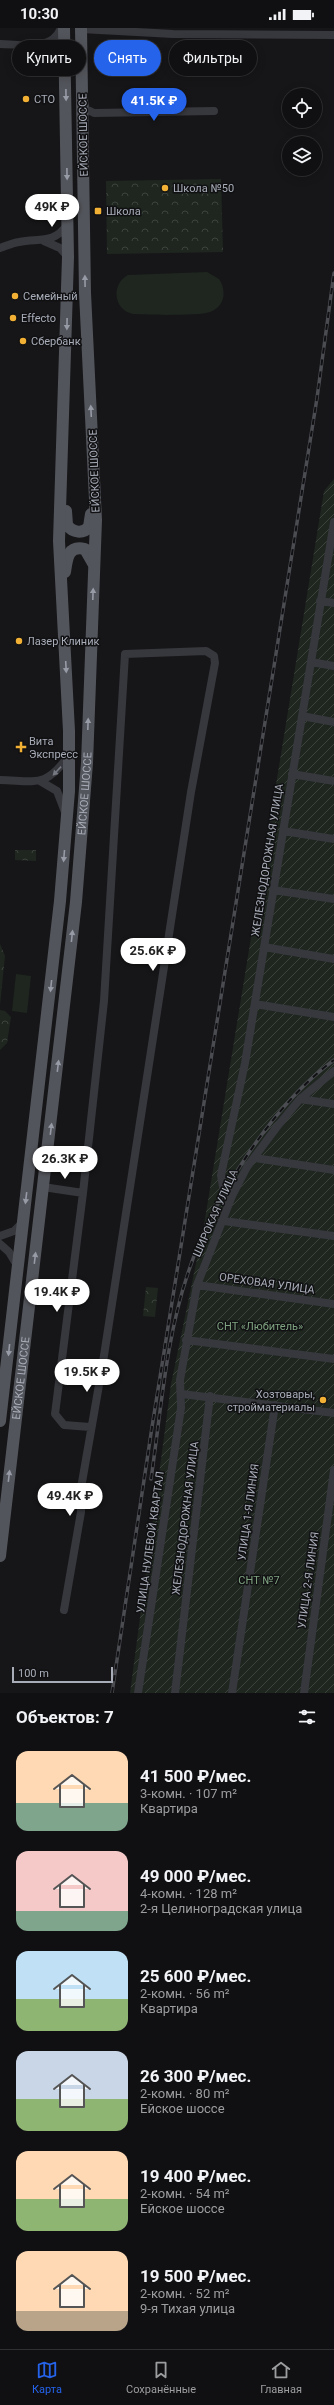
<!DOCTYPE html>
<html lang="ru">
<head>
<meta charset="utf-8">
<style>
	:root { --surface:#101012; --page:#1e1e20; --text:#f1f3f6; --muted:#9c9d9f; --line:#303032; --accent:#2563eb }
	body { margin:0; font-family:Roboto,sans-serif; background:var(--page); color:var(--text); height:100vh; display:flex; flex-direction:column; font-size:15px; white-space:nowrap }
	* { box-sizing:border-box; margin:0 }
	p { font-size:13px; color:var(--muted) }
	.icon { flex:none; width:22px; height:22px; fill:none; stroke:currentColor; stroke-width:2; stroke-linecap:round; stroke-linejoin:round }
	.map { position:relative; height:1665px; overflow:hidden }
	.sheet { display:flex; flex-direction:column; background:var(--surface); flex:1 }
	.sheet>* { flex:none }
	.top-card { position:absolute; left:12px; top:12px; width:310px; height:36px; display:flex; gap:8px }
	.fabs { position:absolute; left:282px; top:60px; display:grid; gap:8px }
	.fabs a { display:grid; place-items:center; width:40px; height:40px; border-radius:50%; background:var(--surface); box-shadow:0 2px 10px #0003,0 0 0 1px var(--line); font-size:20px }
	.scale { position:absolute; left:12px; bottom:10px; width:101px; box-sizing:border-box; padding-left:4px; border:2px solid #a8adb8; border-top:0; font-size:11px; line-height:14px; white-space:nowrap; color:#a8adb8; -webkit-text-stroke:3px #111113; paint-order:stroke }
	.price { position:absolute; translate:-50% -34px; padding:0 9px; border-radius:14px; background:#fff; color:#222; font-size:13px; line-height:26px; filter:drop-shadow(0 1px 2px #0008) }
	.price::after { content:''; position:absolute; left:50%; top:24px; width:12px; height:9px; margin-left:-6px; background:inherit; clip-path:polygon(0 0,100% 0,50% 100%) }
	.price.on { background:var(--accent); color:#fff }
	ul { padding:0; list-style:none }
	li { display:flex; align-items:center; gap:12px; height:100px; padding:0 16px }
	li span { display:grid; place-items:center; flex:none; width:112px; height:80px; border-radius:12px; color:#555 }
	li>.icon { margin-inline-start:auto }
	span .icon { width:48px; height:48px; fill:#fffc; stroke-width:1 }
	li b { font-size:17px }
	h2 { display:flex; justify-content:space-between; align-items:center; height:48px; padding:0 16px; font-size:17px }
	.pill { padding:0 14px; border-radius:18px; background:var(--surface); box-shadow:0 2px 10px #0003,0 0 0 1px var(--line); font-size:14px; line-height:36px }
	.pill.on { background:var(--accent); color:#fff }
	.status { display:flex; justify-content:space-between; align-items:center; height:28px; padding:0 20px; background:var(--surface); direction:ltr }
	.status svg { height:11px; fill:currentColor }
	.dock { display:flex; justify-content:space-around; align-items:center; height:56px; border-top:1px solid var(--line); background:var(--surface); font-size:11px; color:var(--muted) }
	.dock a { display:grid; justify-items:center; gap:2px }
	.dock .on { color:var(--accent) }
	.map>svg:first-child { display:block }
	.grass { fill:#1e261f }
	.forest { fill:url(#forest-crowns) }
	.garden { fill:url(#garden-furrows) }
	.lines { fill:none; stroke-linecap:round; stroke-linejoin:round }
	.street { stroke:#37383d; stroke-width:8 }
	.primary { stroke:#53555c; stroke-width:12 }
	.rail-casing { stroke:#4a4c52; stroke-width:3.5 }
	.rail { stroke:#111113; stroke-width:2; stroke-dasharray:6; stroke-linecap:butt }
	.oneway { fill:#979ba6 }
	.oneway2 { fill:#757881 }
	.poi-dot { fill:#f2b134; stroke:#111113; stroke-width:1.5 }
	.labels { text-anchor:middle; stroke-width:3; stroke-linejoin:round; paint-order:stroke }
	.poi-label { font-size:11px; fill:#a8adb8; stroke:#111113; text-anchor:start }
	.street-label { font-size:11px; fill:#a8adb8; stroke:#111113 }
	.park-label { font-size:11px; fill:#7fa381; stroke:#111113 }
</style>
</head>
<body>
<div class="status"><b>10:30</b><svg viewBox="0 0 49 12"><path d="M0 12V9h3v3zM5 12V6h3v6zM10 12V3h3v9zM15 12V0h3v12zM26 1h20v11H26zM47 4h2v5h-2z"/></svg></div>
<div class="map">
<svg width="334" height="1665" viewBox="0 0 334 1665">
	<defs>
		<pattern id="forest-crowns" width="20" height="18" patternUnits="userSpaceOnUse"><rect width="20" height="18" fill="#1e261f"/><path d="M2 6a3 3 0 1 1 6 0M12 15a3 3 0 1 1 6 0" fill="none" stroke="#3c433d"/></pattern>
		<pattern id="garden-furrows" width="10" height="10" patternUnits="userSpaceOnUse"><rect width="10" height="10" fill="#1e261f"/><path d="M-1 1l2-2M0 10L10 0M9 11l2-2" fill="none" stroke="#3c433d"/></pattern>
	</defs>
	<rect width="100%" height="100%" fill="#161618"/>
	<path class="grass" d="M207,244L219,251C227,262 225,279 210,284C199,288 147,287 133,286C113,282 111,256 128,247Z
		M16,946L31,948L27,985L12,983Z"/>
	<path class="forest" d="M221,151L223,224L107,226L106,153Z
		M15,822H36V833L15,832Z
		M0,916L5,928L0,977Z
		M0,982L5,983L11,989L7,1015L0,1022Z
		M146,1259L158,1260L155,1289L143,1288Z"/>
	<path class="garden" d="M334,451V1665H130L171,1356L204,1197L324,463Z"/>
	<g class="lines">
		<path class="street" d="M81,1L173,6L334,7
			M0,16C22,16 52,24 61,0
			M47,16L55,21L63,35
			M84,74L86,81L94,85L214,83
			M44,213L60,220L68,229
			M0,220C6,218 12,215 19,214C39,210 54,216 67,197
			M320,573L334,575
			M311,634L334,638
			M302,688L334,694
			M292,746L334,753
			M0,752C37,753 46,760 69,727
			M40,753L57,763L65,784
			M283,803L334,811
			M273,862L334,871
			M264,919L334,931
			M255,976L334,989
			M300,1071L334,1076
			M255,1130L334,1142
			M43,1159L83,1165
			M232,1168L223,1159L221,1147L245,1035L334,494
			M224,1193L334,1208
			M0,1208L14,1203L23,1194
			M0,1216L9,1224L18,1239
			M197,1257L334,1276
			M186,1312L334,1331
			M182,1366L334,1385
			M64,1582L81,1484V1460L103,1334L191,764L215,635L214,628L206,623L125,626L104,973L83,1165L55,1386L64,1397L90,1399
			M138,1665L181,1380L180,1352L197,1257L232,1168L247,1139L276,1100L300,1071L334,1043
			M175,1665L210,1368
			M232,1665L275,1377
			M304,1665L334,1442"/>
		<g class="primary">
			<path d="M66,483L67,497C73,505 83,506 89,499L91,486"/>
			<path d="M65,544C67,530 68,517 85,521L93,535"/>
			<path d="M0,1393L60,873L69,763V703L59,513L68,229L64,0"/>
			<path id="s1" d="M0,1528L76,874L87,735L96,492L85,265L81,0"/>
		</g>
		<defs>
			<path id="rail" d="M151,1451C161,1383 166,1310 188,1245C212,1172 272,1077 334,1032
				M112,1665L152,1399L317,370L334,245"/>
		</defs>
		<use href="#rail" class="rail-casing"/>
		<use href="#rail" class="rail"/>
	</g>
	<defs><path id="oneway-solid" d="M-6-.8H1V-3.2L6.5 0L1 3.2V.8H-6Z"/></defs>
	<g class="oneway">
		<use href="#oneway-solid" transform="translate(66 67) rotate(89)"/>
		<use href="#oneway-solid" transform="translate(67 146) rotate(89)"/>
		<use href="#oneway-solid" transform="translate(85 253) rotate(-91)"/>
		<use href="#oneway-solid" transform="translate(67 296) rotate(91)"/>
		<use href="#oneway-solid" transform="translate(91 383) rotate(-93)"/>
		<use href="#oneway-solid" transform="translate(93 566) rotate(-88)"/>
		<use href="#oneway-solid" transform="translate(66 639) rotate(87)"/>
		<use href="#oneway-solid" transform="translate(88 696) rotate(-88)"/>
		<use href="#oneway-solid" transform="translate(64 828) rotate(95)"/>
		<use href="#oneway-solid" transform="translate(72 908) rotate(-84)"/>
		<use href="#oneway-solid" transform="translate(51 958) rotate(96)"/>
		<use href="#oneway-solid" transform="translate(58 1038) rotate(-83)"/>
		<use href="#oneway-solid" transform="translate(51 1101) rotate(-83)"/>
		<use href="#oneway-solid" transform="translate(26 1170) rotate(97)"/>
		<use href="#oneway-solid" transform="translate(35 1230) rotate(-83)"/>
		<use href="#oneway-solid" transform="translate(9 1322) rotate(96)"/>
		<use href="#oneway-solid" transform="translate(9 1448) rotate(-83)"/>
	</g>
	<use class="oneway2" href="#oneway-solid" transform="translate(57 743) rotate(133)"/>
	<g class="poi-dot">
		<circle cx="26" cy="71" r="4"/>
		<circle cx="165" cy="160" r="4"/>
		<rect x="94" y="179" width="8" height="8" rx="2"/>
		<circle cx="15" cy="268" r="4"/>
		<circle cx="13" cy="290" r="4"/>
		<circle cx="23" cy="313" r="4"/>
		<circle cx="19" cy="613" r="4"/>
		<path d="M19 713h4v4h4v4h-4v4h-4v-4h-4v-4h4z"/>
		<circle cx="323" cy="1372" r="4"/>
	</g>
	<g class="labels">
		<g class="poi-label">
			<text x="34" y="75">СТО</text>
			<text x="173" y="164">Школа №50</text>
			<text x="106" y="187">Школа</text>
			<text x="23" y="272">Семейный</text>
			<text x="21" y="294">Effecto</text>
			<text x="31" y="317">Сбербанк</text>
			<text x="27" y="617">Лазер Клиник</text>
			<text x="29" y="717">Вита<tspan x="29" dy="13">Экспресс</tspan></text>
			<text x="315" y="1370" text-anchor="end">Хозтовары,<tspan x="315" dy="13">стройматериалы</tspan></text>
		</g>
		<g class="street-label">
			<text transform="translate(83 107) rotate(-91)" y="4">ЕЙСКОЕ ШОССЕ</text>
			<text transform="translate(94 443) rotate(-92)" y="4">ЕЙСКОЕ ШОССЕ</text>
			<text dy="4" stroke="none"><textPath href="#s1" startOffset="767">ЕЙСКОЕ ШОССЕ</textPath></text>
			<text transform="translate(267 832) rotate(-81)" y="4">ЖЕЛЕЗНОДОРОЖНАЯ УЛИЦА</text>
			<text transform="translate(215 1185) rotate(-66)" y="4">ШИРОКАЯ УЛИЦА</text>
			<text transform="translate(267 1255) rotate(8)" y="4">ОРЕХОВАЯ УЛИЦА</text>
			<text dy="4" stroke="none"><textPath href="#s1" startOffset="179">ЕЙСКОЕ ШОССЕ</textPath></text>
			<text transform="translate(248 1484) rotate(-82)" y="4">УЛИЦА 1-Я ЛИНИЯ</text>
			<text transform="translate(185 1490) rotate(-83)" y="4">ЖЕЛЕЗНОДОРОЖНАЯ УЛИЦА</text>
			<text transform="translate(150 1514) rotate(-82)" y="4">УЛИЦА НУЛЕВОЙ КВАРТАЛ</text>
			<text transform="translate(308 1552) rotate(-82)" y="4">УЛИЦА 2-Я ЛИНИЯ</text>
		</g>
		<g class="park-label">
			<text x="260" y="1302">СНТ «Любитель»</text>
			<text x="259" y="1556">СНТ №7</text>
		</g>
	</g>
</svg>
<div class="fabs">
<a><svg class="icon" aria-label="locate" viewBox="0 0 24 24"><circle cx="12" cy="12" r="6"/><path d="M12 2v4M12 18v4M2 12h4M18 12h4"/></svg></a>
<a><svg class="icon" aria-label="layers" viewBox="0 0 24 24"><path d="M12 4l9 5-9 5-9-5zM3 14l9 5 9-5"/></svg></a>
</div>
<div class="scale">100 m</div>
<b class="price on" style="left:154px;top:94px">41.5K ₽</b>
<b class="price" style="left:52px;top:200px">49K ₽</b>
<b class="price" style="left:153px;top:944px">25.6K ₽</b>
<b class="price" style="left:65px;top:1152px">26.3K ₽</b>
<b class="price" style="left:57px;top:1285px">19.4K ₽</b>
<b class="price" style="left:87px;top:1365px">19.5K ₽</b>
<b class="price" style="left:70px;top:1489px">49.4K ₽</b>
<div class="top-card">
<a class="pill">Купить</a>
<a class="pill on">Снять</a>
<a class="pill">Фильтры</a>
</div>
</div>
<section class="sheet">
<h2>Объектов: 7<svg class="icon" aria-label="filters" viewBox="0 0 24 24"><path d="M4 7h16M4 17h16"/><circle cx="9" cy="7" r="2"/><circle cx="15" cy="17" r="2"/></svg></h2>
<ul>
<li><span style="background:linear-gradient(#ffd9b3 65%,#7fa58c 0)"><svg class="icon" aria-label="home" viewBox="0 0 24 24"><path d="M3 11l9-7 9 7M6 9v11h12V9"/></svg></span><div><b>41 500 ₽/мес.</b><p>3-комн. · 107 m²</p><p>Квартира</p></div></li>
<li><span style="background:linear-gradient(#f6c9c9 75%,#7fa58c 0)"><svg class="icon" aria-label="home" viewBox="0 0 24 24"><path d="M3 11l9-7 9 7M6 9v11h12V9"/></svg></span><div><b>49 000 ₽/мес.</b><p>4-комн. · 128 m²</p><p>2-я Целиноградская улица</p></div></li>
<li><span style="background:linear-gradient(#bfe0f5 60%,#8fb573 0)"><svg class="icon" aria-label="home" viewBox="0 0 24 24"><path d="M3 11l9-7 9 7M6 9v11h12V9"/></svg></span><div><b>25 600 ₽/мес.</b><p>2-комн. · 56 m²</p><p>Квартира</p></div></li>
<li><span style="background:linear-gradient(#c9d6e8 60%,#8fb573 0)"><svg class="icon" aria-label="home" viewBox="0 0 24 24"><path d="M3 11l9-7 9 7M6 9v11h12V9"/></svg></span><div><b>26 300 ₽/мес.</b><p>2-комн. · 80 m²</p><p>Ейское шоссе</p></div></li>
<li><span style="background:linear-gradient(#ffd9b3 60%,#8fb573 0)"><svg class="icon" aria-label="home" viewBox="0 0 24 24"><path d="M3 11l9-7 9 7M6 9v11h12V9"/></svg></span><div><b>19 400 ₽/мес.</b><p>2-комн. · 54 m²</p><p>Ейское шоссе</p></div></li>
<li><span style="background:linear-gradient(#ffd9b3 75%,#b9a48a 0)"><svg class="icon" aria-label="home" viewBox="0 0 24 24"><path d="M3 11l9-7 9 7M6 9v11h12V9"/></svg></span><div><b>19 500 ₽/мес.</b><p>2-комн. · 52 m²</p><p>9-я Тихая улица</p></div></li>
</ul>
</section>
<nav class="dock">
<a class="on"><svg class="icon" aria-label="map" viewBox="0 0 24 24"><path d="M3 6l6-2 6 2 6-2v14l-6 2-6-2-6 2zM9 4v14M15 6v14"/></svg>Карта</a>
<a><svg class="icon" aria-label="saved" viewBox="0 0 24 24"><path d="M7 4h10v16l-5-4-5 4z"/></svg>Сохранённые</a>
<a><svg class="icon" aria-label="home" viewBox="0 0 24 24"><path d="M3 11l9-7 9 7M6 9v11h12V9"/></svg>Главная</a>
</nav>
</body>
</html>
